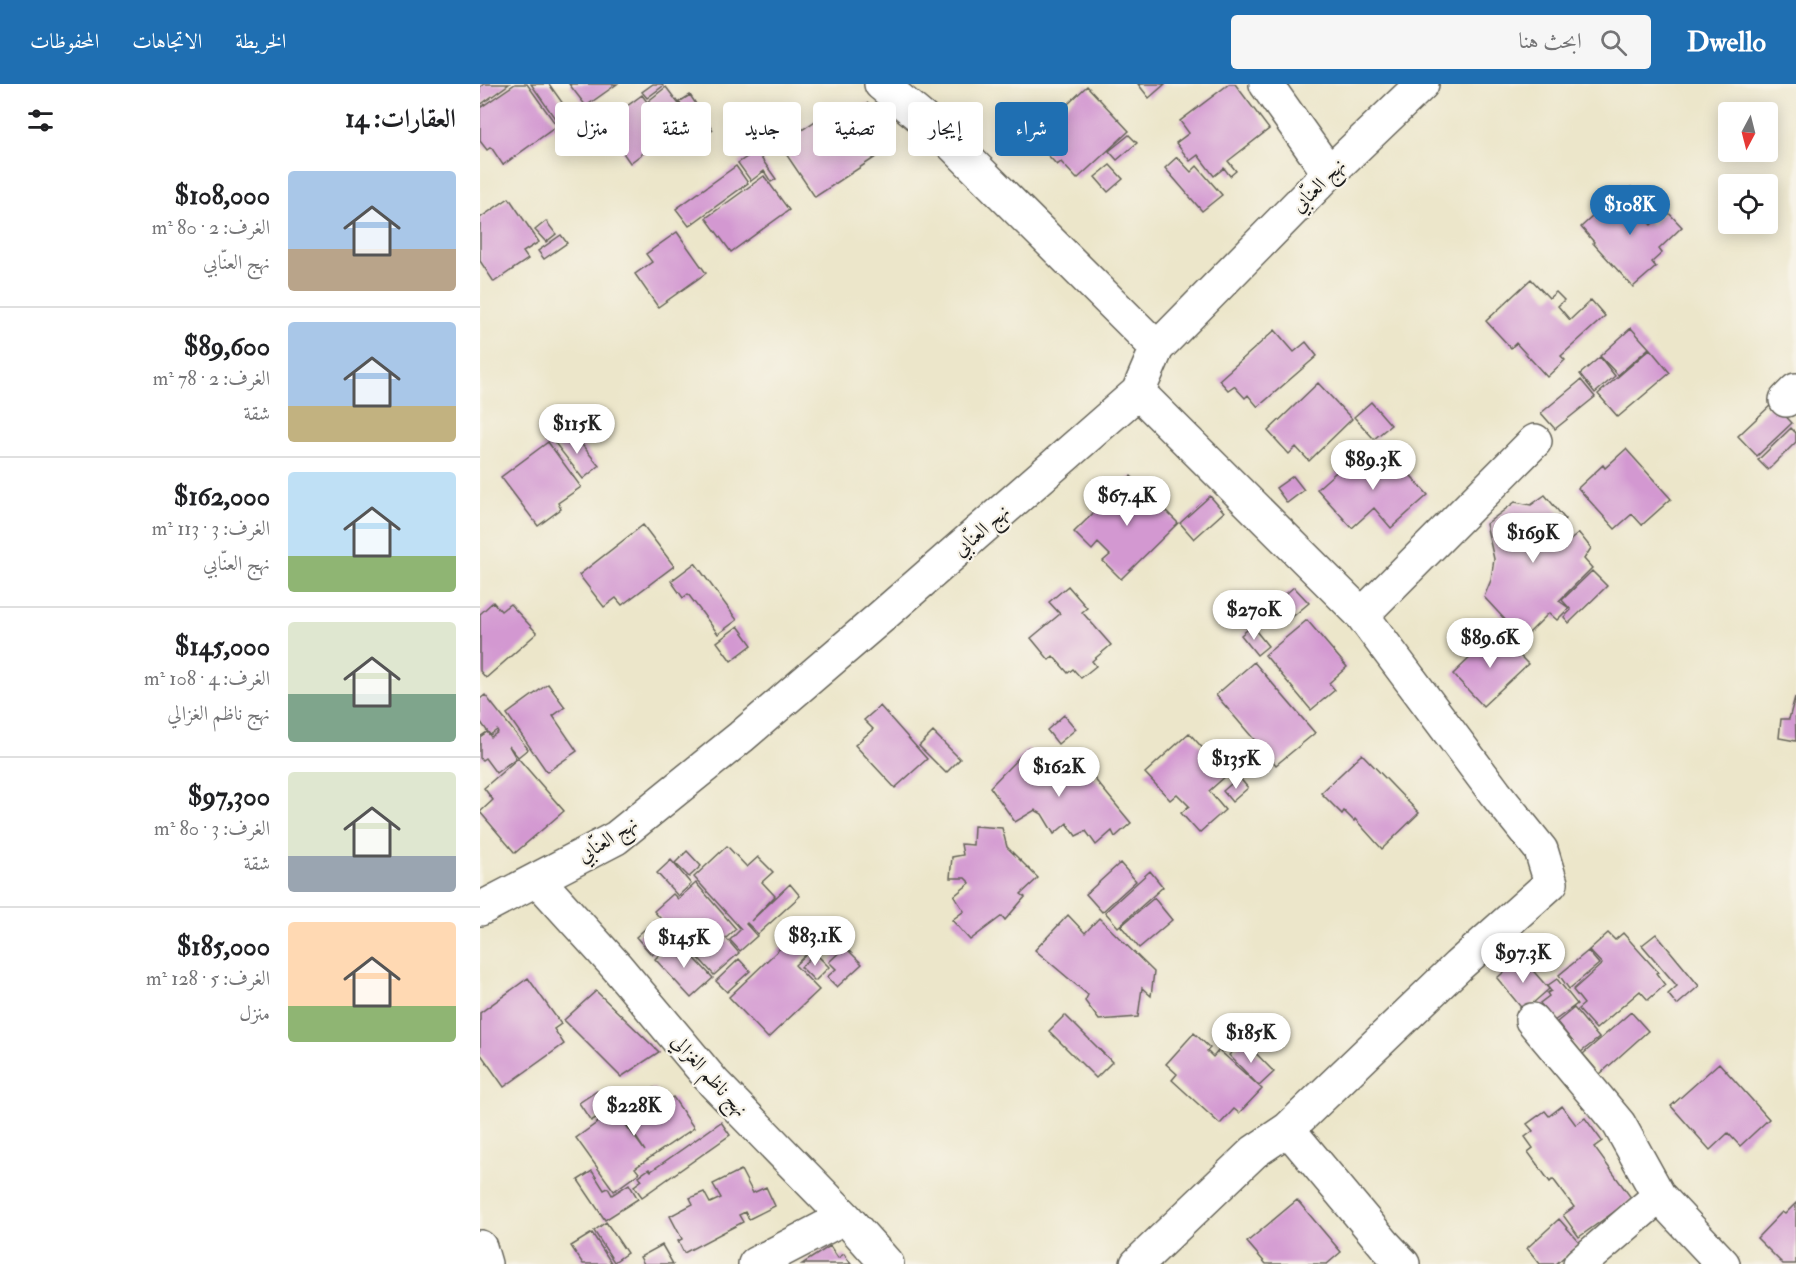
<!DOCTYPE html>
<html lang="ar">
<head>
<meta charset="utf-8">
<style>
	:root { --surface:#fff; --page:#f6f6f6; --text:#202124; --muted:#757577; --line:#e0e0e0; --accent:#1f6fb2 }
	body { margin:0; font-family:"IM FELL Double Pica",Amiri,serif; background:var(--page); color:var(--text); direction:rtl; height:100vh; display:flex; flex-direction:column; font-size:22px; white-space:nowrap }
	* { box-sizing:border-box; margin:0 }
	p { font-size:20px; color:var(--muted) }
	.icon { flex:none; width:33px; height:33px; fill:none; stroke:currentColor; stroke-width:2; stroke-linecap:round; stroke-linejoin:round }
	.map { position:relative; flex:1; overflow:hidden; direction:ltr }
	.drawer { display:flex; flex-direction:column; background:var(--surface); width:480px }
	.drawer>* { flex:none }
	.top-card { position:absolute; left:18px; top:18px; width:570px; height:54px; direction:rtl; display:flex; gap:12px }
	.needle { width:39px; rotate:187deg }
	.fabs { position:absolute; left:1238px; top:18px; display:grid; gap:12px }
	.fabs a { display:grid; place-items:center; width:60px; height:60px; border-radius:6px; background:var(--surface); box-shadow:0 3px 15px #0003; font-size:30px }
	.price { position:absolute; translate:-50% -51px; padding:0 14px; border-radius:21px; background:#fff; color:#222; font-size:20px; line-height:39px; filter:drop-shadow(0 2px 3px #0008) }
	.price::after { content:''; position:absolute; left:50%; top:36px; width:18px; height:14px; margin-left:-9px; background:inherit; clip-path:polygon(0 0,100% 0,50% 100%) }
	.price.selected { background:var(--accent); color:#fff }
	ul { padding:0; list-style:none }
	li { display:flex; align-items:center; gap:18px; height:150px; padding:0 24px }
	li+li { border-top:2px solid var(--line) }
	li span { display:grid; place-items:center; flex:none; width:168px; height:120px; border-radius:6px; color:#555 }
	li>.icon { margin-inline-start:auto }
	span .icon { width:72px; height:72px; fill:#fffc; stroke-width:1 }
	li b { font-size:26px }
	h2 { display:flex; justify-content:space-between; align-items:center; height:72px; padding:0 24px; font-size:26px }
	.pill { padding:0 21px; border-radius:6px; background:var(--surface); box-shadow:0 3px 15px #0003; font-size:21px; line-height:54px }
	.pill.selected { background:var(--accent); color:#fff }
	header { display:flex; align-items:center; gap:36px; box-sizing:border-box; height:84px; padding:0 30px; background:var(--accent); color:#fff }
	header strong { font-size:28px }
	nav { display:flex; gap:33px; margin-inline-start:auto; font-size:21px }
	.search { width:420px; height:54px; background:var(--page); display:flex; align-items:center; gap:15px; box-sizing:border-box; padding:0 21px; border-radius:6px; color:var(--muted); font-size:22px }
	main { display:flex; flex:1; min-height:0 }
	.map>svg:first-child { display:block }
	.building { fill:#d398d1 }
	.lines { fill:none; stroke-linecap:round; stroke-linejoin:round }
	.minor-casing { stroke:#656359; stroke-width:36 }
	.minor { stroke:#fff; stroke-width:33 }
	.labels { text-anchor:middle; stroke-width:4.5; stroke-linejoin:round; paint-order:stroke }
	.street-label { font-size:20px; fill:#1c1c1c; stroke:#f7f3e8 }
</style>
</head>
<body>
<header>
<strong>Dwello</strong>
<div class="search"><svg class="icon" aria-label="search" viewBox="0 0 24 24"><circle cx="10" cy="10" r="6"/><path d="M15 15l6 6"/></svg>ابحث هنا</div>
<nav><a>الخريطة</a><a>الاتجاهات</a><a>المحفوظات</a></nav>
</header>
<main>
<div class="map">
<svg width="1316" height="1180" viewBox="0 0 1316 1180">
	<rect width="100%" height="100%" fill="#f7f3e8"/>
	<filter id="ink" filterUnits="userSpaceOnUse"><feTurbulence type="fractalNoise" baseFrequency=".0167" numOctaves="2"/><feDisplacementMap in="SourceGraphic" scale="12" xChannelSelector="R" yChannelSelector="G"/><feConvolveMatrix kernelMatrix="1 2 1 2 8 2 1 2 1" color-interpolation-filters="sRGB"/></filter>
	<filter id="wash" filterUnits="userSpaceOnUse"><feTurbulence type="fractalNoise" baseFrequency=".008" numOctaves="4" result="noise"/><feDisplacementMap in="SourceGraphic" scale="24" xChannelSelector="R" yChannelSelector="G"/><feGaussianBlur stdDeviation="1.35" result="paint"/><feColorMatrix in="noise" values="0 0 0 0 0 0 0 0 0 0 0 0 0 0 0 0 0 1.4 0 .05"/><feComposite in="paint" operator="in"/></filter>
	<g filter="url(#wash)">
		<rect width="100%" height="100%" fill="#ece6ca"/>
		<g id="blocks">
			<path class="building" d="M4,0H29L0,21V3Z
				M35,0H47L77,42L23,81L11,63L7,66L0,57V24Z
				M51,0H69L98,41L79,55L75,48L81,43Z
				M89,0H137L106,22Z
				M173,0H182L183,2L167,14L162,8Z
				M658,0H685L669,14Z
				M749,0H755L789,45L748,77L756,87L750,92L744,84L734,92L718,71L710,77L696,59L709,49L700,37Z
				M607,2L649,47L597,95L581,78L577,81L552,54Z
				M186,3L201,23L195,29L203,39L150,79L137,60L141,56L127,37L162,11L167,18Z
				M210,11L233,46L218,56L199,29L204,25L199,18Z
				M388,19L400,38L389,45L377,26Z
				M372,26L402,69L335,113L300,61L350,27L357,36Z
				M649,51L657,59L637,76L629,67Z
				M276,67L296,95L291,98L284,87L271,97L258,79Z
				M697,73L711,88L717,82L742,111L722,127L685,84Z
				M630,81L643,95L628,108L615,93Z
				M256,82L268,99L209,142L196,125Z
				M284,92L309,126L251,168L226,134Z
				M1151,103L1167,121L1159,128L1171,141L1186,126L1202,143L1179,165L1182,169L1172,178L1176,183L1153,203L1113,159L1114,158L1101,143L1122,124L1126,127Z
				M29,114L59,158L43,168L48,175L14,198L0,177V134Z
				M66,137L76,150L66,158L55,146Z
				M197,148L226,189L178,223L155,190L172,178L166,170Z
				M81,151L87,159L64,175L58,167Z
				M1051,195L1069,214L1076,208L1084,216L1078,222L1090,236L1111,216L1125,232L1081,272L1085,276L1067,293L1036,259L1031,264L1006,237Z
				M1151,244L1169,264L1138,291L1120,272Z
				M795,246L814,268L826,258L837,272L778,323L768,311L765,314L754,302L748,306L739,296Z
				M1170,265L1190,289L1138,333L1118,310Z
				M1120,273L1135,292L1115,309L1100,290Z
				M1101,296L1115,313L1075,345L1061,329Z
				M838,299L872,335L829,377L816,363L809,370L788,347Z
				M891,318L911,341L894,355L874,333Z
				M1293,319L1312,339L1277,372L1258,352Z
				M1311,344L1316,349V358L1288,386L1278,376Z
				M91,347L119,382L103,395L75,359Z
				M68,358L101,403L78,419L81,425L58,442L21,393Z
				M1146,365L1191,415L1162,441L1152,430L1135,445L1098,404L1123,381L1125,384Z
				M909,367L948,411L911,444L894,424L872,444L837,405L872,374L885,388Z
				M651,392L698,439L641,495L623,477L630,471L618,459L612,466L594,448Z
				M813,392L824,406L807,419L796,404Z
				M1065,411L1085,435L1078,444L1088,458L1099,449L1111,464L1104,475L1112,484L1079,517L1089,524L1077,536L1069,529L1043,555L1004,513L1011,496L1014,475L1006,440L1035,418L1051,421Z
				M730,412L744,428L714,455L700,439Z
				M163,441L194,482L142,521L136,514L124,523L99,491Z
				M215,479L257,536L238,550L208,510L203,514L191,497Z
				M1112,487L1127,502L1089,539L1084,533L1091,526L1082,516Z
				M588,502L607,524L602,528L631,561L612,577L616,582L601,594L593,585L588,589L573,572L569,576L551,554L580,530L569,518Z
				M814,503L829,519L804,540L789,524Z
				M13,518L21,527L30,520L57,549L6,594L0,587V530Z
				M827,536L867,583L849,599L855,606L831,626L785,571Z
				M258,542L272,561L251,577L237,558Z
				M772,542L788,562L777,571L761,551Z
				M1017,548L1048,580L1003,622L973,590Z
				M774,578L835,649L796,681L736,611Z
				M68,600L85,623L73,632L97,667L67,688L27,630Z
				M5,611L48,665L38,673L29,662L36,674L16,689L5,674L2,676L0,674V653L7,648L11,653L18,648L17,646L10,651L0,637V615Z
				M1315,613L1316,657L1299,654L1301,635H1309Z
				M400,622L447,675L415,704L375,661L393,645L384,636Z
				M584,631L596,645L578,660L567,646Z
				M453,648L480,675L466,689L439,662Z
				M709,649L747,691L729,707L745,726L719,749L701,729L709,722L697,710L690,716L665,689Z
				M548,664L567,688L604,682L651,739L635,753L632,747L616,761L606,747L596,752L587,739L574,750L562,730L555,726L535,738L510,703Z
				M882,670L939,729L902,765L875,735L874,737L864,727L862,730L841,709Z
				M38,674L84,727L35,769L0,728L13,716L4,704Z
				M759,693L768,704L752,718L743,707Z
				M494,742L522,744L527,763L558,794L541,810L545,813L525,836L522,832L490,856L472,836L484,827L474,812L490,799L485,794H470L472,773L483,771L481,760L493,761Z
				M247,762L267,783L278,773L293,788L282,798L295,812L271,837L310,800L320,812L278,850L267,839L266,840L277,852L260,867L250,856L261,845L214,793Z
				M207,767L221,782L209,793L195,779Z
				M191,776L211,800L198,812L177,789Z
				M640,779L656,797L622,828L606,810Z
				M670,787L683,803L638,843L625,828Z
				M216,799L256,845L246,854L259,869L234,891L206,860L204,862L174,827L193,810L198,815Z
				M674,814L692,836L659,864L641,842Z
				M588,831L605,849L619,834L674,888L671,912L662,904L658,933L619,936L605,917L608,911L555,866Z
				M175,836L191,854L172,871L156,853Z
				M1128,849L1135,856L1143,849L1178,888L1176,889L1185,901L1168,916L1160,907L1116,945L1098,925L1104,920L1093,906L1122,880L1109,866Z
				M1176,850L1219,902L1197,921L1188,910L1197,902L1162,861Z
				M314,851L330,867L315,881L339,906L288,954L249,913Z
				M193,857L203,868L205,864L233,894L211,914L175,875Z
				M365,863L382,880L357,903L347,893L356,885L349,878Z
				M1108,867L1119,880L1089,905L1079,891Z
				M335,869L349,883L335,897L321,883Z
				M1041,873L1069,905L1044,927L1017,894Z
				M259,875L270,887L247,908L236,897Z
				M48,894L81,940L74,945L84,960L24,1003L0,969V929Z
				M1077,895L1097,920L1074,937L1060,919L1069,912L1067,909L1071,907L1067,902Z
				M116,907L179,968L141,993L84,936Z
				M1094,924L1119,954L1101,968L1077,938Z
				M1151,928L1168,947L1120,990L1103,970Z
				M585,931L632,978L616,994L569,947Z
				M714,949L730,964L727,967L733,973L739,966L782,1005L759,1029L754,1025L740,1040L692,996L697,990L686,980Z
				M764,957L794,988L779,1002L749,971Z
				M1239,979L1289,1035L1260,1062L1248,1049L1230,1066L1191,1022Z
				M174,1004L184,1019L193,1013L214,1044L155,1084L159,1089L134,1107L96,1054L135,1026L165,1067L139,1027Z
				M117,1007L129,1026L111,1037L99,1019Z
				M1082,1022L1096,1041L1105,1034L1122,1057L1114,1063L1152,1115L1099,1153L1083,1131L1094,1123L1073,1095L1070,1098L1048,1068L1053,1064L1045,1053L1053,1047L1047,1040L1065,1027L1069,1032Z
				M241,1038L250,1051L162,1113L154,1102L162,1096L159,1092L169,1085L171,1087Z
				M261,1086L273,1109L286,1103L295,1122L269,1135L265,1128L259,1131L263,1138L204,1169L198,1157L202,1155L190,1132L213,1120L210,1114L224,1108L230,1119L241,1114L233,1100Z
				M112,1087L124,1106L128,1104L132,1111L149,1100L158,1115L125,1136L98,1096Z
				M817,1116L861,1168L847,1180H786L767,1158Z
				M1316,1119V1180H1303L1277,1154L1302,1128L1305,1130Z
				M1079,1135L1100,1159L1076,1180H1060L1047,1164Z
				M126,1138L147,1169L134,1178L114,1147Z
				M112,1149L132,1180H103L91,1162Z
				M182,1161L193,1180H164L160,1173Z
				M350,1162L358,1174L364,1170L371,1180H322Z"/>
		</g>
	</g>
	<g filter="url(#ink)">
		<use href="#blocks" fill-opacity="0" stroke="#656359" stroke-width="1.5"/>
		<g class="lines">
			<defs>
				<path id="minor" d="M401,0L465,53L677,264
					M786,0L849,89
					M658,308L882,531L1015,709L1061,766L1071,799L978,882L808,1045
					M1306,316L1316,306
					M882,531L1055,357
					M58,796L136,882L234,999L365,1133L407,1180
					M0,825L136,754L261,653L401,533L658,308L677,264L849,89L942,0
					M1052,936L1139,1040L1179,1112
					M0,1163L5,1180
					M275,1180L365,1133
					M657,1180L774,1068L808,1045L905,1161L923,1180
					M1100,1180L1179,1112L1243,1180"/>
			</defs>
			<use href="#minor" class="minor-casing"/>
			<use href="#minor" class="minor"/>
		</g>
	</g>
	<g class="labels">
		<g class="street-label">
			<text transform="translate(838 101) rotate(-45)" y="7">نهج العنّابي</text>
			<text transform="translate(501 446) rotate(-41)" y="7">نهج العنّابي</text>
			<text transform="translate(127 755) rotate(-33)" y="7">نهج العنّابي</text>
			<text transform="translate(230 991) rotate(48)" y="7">نهج ناظم الغزالي</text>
		</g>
	</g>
</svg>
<div class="fabs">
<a><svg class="needle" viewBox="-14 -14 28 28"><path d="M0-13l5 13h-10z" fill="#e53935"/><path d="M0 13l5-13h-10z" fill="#757577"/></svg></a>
<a><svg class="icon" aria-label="locate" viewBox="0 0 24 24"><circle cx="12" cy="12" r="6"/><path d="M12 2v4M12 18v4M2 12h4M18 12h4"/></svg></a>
</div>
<b class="price selected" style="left:1150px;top:152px">$108K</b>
<b class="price" style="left:97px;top:371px">$115K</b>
<b class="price" style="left:893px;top:407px">$89.3K</b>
<b class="price" style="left:647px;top:443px">$67.4K</b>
<b class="price" style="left:1053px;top:480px">$169K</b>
<b class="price" style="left:774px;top:557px">$270K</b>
<b class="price" style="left:1010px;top:585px">$89.6K</b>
<b class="price" style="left:756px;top:706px">$135K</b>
<b class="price" style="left:579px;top:714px">$162K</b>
<b class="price" style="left:335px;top:883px">$83.1K</b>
<b class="price" style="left:204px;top:885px">$145K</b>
<b class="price" style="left:1043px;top:900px">$97.3K</b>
<b class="price" style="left:771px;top:980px">$185K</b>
<b class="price" style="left:154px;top:1053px">$228K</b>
<div class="top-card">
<a class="pill selected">شراء</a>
<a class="pill">إيجار</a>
<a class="pill">تصفية</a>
<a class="pill">جديد</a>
<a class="pill">شقة</a>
<a class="pill">منزل</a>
</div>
</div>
<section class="drawer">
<h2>العقارات: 14<svg class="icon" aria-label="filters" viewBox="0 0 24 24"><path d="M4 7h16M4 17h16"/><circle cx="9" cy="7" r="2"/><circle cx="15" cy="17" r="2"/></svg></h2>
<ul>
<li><span style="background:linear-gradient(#a9c7e8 65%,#b9a48a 0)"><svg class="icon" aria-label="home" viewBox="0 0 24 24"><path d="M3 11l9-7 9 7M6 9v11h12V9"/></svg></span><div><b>$108,000</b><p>الغرف: 2 · 80 m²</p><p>نهج العنّابي</p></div></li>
<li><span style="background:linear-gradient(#a9c7e8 70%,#c2b280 0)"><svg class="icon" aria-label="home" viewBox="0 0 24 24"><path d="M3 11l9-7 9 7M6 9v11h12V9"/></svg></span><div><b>$89,600</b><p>الغرف: 2 · 78 m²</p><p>شقة</p></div></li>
<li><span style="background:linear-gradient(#bfe0f5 70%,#8fb573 0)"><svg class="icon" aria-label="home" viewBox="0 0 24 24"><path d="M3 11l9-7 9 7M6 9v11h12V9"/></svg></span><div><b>$162,000</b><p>الغرف: 3 · 113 m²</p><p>نهج العنّابي</p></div></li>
<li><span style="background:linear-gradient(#dfe7d0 60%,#7fa58c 0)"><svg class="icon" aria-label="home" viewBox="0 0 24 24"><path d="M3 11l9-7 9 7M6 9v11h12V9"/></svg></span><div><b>$145,000</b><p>الغرف: 4 · 108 m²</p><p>نهج ناظم الغزالي</p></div></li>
<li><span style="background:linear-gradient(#dfe7d0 70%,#9aa5b1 0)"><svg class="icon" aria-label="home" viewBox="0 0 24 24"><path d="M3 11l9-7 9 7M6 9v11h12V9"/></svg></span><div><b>$97,300</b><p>الغرف: 3 · 80 m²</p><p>شقة</p></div></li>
<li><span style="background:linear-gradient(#ffd9b3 70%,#8fb573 0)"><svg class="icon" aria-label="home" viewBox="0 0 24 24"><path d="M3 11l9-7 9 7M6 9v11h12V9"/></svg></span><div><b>$185,000</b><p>الغرف: 5 · 128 m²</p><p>منزل</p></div></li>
</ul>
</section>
</main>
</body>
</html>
